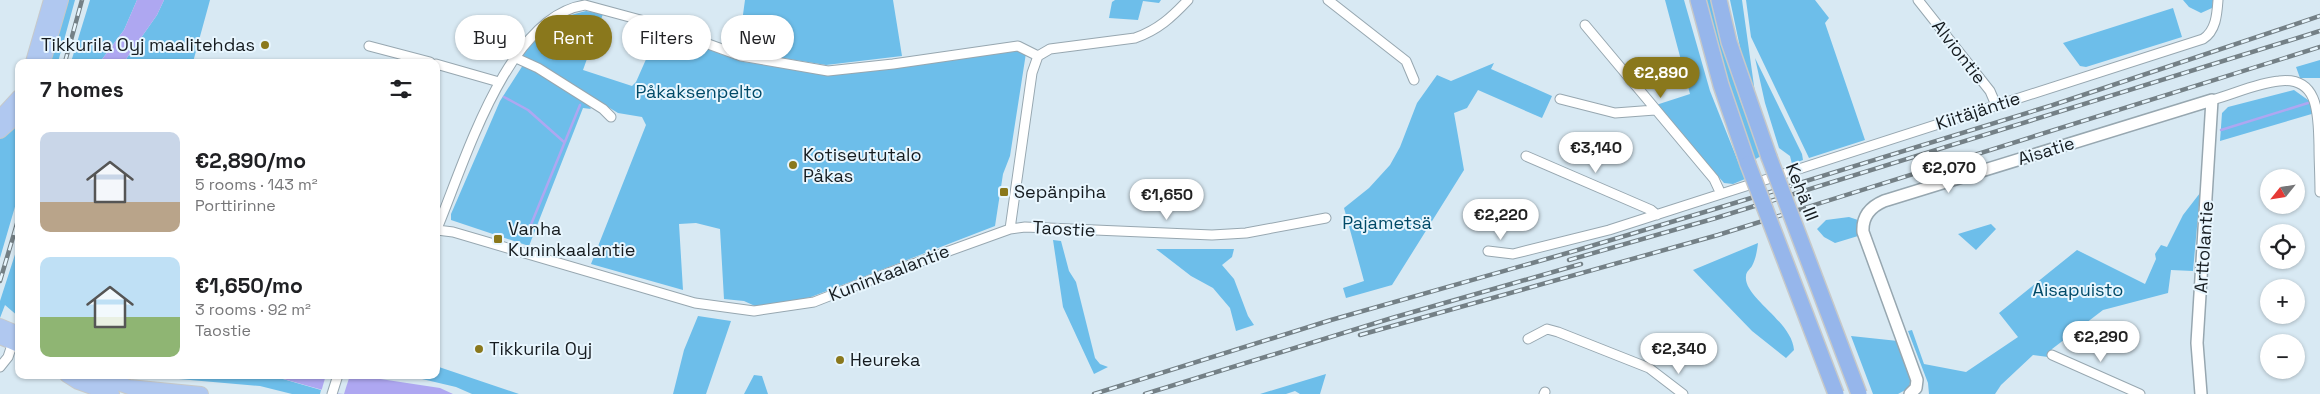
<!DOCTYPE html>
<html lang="en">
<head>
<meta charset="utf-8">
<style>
	:root { --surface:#fff; --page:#f2f2f2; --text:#202124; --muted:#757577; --accent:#8a781c }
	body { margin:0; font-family:"Space Grotesk",sans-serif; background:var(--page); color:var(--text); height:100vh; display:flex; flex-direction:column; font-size:19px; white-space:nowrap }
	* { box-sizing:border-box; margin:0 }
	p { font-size:16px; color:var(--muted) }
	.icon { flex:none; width:28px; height:28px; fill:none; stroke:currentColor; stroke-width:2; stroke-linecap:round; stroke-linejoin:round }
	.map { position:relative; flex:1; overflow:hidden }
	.panel { position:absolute; left:15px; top:59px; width:425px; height:320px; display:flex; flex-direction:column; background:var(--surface); border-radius:10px; box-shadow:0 1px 4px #0004 }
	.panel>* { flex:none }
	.top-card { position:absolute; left:455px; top:15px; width:475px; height:45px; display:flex; gap:10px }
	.needle { width:32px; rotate:240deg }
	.tools { position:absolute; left:2260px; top:169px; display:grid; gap:10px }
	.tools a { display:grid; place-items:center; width:45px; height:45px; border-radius:50%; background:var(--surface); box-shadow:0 1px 4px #0004; font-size:25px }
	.price { position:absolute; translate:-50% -42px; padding:0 11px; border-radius:18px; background:#fff; color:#222; font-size:16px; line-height:32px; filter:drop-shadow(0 1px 2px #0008) }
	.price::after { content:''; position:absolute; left:50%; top:30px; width:15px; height:11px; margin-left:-8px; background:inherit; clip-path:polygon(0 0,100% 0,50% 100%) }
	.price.selected { background:var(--accent); color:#fff }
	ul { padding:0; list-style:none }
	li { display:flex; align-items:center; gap:15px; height:125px; padding:0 25px }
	li span { display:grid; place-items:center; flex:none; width:140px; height:100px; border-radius:10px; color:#555 }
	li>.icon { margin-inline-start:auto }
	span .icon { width:60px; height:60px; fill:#fffc; stroke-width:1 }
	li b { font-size:21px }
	h2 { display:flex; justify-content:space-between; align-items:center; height:60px; padding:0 25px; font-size:21px }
	.chip { padding:0 18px; border-radius:22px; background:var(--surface); box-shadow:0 1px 4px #0004; font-size:18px; line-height:45px }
	.chip.selected { background:var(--accent); color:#fff }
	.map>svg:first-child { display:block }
	.green { fill:#6dbeea }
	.water { fill:#aea7f1 }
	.pier { fill:#d8e9f3 }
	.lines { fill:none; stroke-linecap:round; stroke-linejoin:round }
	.stream { stroke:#aea7f1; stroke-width:2.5 }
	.minor-casing { stroke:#97a7b0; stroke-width:11 }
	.tertiary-casing { stroke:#97a7b0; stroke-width:14 }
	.primary-casing { stroke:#c7c9c9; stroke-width:16 }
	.trunk-casing { stroke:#c7c9c9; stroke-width:18 }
	.minor { stroke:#fff; stroke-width:9 }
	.tertiary { stroke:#fff; stroke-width:11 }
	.primary { stroke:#b0c8f0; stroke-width:14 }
	.trunk { stroke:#96b6eb; stroke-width:15 }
	.rail-casing { stroke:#748086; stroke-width:4.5 }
	.rail { stroke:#e8f6fe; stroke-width:2.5; stroke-dasharray:8; stroke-linecap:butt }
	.trunk-bridge-casing { stroke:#c7c9c9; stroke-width:18; stroke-linecap:butt }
	.trunk-bridge { stroke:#96b6eb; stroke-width:15 }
	.poi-dot { fill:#8a781c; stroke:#e8f6fe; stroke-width:2 }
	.labels { text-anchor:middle; stroke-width:4; stroke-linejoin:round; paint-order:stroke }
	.poi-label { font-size:18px; fill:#161c20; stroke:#e8f6fe; text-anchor:start }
	.street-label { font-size:18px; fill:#161c20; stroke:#e8f6fe }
	.park-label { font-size:18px; fill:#004a68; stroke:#e8f6fe }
</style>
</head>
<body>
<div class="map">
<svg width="2320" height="394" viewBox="0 0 2320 394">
	<rect width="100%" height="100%" fill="#d8e9f3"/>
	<path class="green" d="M67,0H75L58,62H48Z
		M90,0H137L124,30L100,62H71Z
		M164,0H210L193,62H124L157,15Z
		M745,0H893L902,56L826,65L738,51Z
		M1115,0H1161L1159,3L1143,1L1138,20L1109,18L1112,2Z
		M1665,0H1684L1710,91L1745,179L1733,184L1724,183L1656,105L1690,94Z
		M1705,0H1711L1740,100L1761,156L1754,160L1731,92Z
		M1730,0H1742L1755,93L1745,71Z
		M1746,0H1815L1829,18L1825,23L1865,140L1809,158L1751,37Z
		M2183,0H2213L2212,8L2201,13L2189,7Z
		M2173,8L2182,37L2086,67L2080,66L2063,43Z
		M586,11L603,14L583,70L632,86L636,82L651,48L660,36L669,38L672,34L744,62L810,70L1018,49L1026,53L1010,156L1003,174L995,226L811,297L783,303L755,306L744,301L724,299L720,229L696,223L679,224L683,290L591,264L646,125L642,117L618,113L522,55C544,31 553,18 586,11Z
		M1755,58L1802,154L1803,160L1792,164L1790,156L1779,148L1765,103Z
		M2320,60V78H2300L2296,67Z
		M1494,63L1491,69L1552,96L1542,118L1478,90L1467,108L1454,113L1464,170L1392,285L1346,298L1343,288L1364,281L1344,208L1369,188L1390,165L1400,147L1417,103L1437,75L1451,81Z
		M523,65C537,74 586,98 591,109L583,108L529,246L451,220V214L500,101Z
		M2294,90L2308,100L2311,98L2315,113L2220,141L2222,113L2228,107Z
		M19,122V193L0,258V138Z
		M2200,193L2193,271L2171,270L2168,293L2103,310L2052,349L2048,357L2033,355L2001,385L1995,394H1929L1928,383L1908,331L1912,330L1924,364L1966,372L2018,337L1999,313L2077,250L2145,284L2156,259L2155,254L2161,245L2167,247L2183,215Z
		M1849,217L1858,220V236L1835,243L1824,237L1817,229L1826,220Z
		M1991,224L1996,229L1976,250L1958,234Z
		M1053,240L1061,241L1069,271L1076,282L1095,358L1100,364L1108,367L1094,374L1063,307Z
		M19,242V317L5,305L0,318V301Z
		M1758,243C1757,251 1756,258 1752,266C1750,269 1746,272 1746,276C1743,297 1792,321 1794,350L1786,358L1752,331L1693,270Z
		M1156,249H1234L1232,257L1222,265L1234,279L1248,316L1254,325L1236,331L1230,308L1213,288L1191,276Z
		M698,316L731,321L706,394H673L684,350Z
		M1851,336L1898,341L1911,377L1909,388L1898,394H1873Z
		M436,366L519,394H472L456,387L405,375H436Z
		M1326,374L1320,394H1300L1295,391L1286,394H1260Z
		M133,375H269L321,390L320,394H292L260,386Z
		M754,375L762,376L768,394H744Z"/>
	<path class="water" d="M137,0H164L157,15L124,62H100L124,30Z
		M269,375H354L440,388L453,394H337Z"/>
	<path class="pier" d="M326,375H350L344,394L321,392Z"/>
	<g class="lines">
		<path class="stream" d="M504,97L528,110L564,142
			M2221,130L2308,103
			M530,227L580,105"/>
		<defs>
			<path id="minor" d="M1328,0L1406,61L1414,80
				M1918,0L1990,91L1996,105
				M1585,25L1714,179L1721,194
				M369,46L430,62
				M516,58L538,68L603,109L611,117
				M436,64L499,82
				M1560,99L1615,113L1655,110
				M2212,100C2234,94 2257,83 2279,81C2320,76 2318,117 2319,145C2319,161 2320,176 2320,192
				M1526,156L1651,210L1657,215
				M1010,229L1032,73L1038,56L1050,49L1135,38C1158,30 1172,17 1188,0
				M437,230L453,232L695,303L754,311L814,302L888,273L1010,229L1025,227L1212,235L1246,233L1326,218
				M436,231C463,168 506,16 585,5L648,22L741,56L828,71L893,64L1018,46L1038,56
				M1488,251L1513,254L1609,230L2203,39C2216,31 2217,14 2218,0
				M1528,339L1547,329L1558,332L1649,368L1683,394
				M2052,355L2140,394
				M0,367L8,357L14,339
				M332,394L338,375
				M1544,394L1545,392"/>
			<path id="tertiary" d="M1910,394L1916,388L1917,380L1863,232C1862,217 1870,207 1884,201L2212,100L2197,343L2201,394"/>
			<path id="primary" d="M33,62L51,0
				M43,62L61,0
				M0,118L19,97
				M0,131L19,114
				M0,326L19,334
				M0,337L19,345
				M67,375L78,382L112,394
				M96,375L129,387L201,394"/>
			<path id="trunk" d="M1698,0L1721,85L1748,164
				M1719,0L1729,42L1769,157"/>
		</defs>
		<use href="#minor" class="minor-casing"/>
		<use href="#tertiary" class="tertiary-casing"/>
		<use href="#primary" class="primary-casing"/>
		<use href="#trunk" class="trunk-casing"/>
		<use href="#minor" class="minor"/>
		<use href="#tertiary" class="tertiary"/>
		<use href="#primary" class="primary"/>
		<use href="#trunk" class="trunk"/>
		<defs>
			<path id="rail" d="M65,62L82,0
				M1569,260L1716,218L2320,31
				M0,281L19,217
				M1360,335L1718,235L2320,47
				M1094,394L1331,320L1571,252L1738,202L2053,105L2320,16
				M1145,394L1392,318L1581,264"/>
		</defs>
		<use href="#rail" class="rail-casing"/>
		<use href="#rail" class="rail"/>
		<defs>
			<path id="trunk-bridge" d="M1769,157L1859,394
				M1748,164L1836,394"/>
		</defs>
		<use href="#trunk-bridge" class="trunk-bridge-casing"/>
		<use href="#trunk-bridge" class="trunk-bridge"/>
	</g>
	<g class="poi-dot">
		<circle cx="265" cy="45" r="5"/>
		<circle cx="793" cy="165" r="5"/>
		<rect x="999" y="187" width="10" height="10" rx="2.5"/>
		<rect x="493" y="234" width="10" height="10" rx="2.5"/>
		<circle cx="479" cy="349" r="5"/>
		<circle cx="840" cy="360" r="5"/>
	</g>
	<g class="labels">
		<g class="poi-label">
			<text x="255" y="51" text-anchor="end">Tikkurila Oyj maalitehdas</text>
			<text x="803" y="161">Kotiseututalo<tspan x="803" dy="21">Påkas</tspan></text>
			<text x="1014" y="198">Sepänpiha</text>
			<text x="508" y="235">Vanha<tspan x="508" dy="21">Kuninkaalantie</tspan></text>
			<text x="489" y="355">Tikkurila Oyj</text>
			<text x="850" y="366">Heureka</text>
		</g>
		<g class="street-label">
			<text transform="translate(1959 52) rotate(52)" y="6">Alviontie</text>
			<text transform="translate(1978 111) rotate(-18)" y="6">Kiitäjäntie</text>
			<text transform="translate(2046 151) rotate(-17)" y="6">Aisatie</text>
			<text transform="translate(1802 192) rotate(69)" y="6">Kehä III</text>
			<text transform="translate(1064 229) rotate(3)" y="6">Taostie</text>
			<text transform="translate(2204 247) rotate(-86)" y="6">Arttolantie</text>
			<text transform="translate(889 273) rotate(-21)" y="6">Kuninkaalantie</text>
		</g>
		<g class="park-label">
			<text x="699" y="98">Påkaksenpelto</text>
			<text x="1387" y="229">Pajametsä</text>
			<text x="2078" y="296">Aisapuisto</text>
		</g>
	</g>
</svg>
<div class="tools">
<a><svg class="needle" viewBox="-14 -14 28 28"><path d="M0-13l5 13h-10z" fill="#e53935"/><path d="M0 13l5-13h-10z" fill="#757577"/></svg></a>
<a><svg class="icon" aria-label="locate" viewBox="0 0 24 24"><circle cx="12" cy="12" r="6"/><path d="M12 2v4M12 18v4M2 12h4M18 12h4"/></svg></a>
<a>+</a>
<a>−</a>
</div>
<b class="price selected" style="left:1661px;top:99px">€2,890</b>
<b class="price" style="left:1596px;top:174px">€3,140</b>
<b class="price" style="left:1949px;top:194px">€2,070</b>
<b class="price" style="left:1167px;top:221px">€1,650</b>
<b class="price" style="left:1501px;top:241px">€2,220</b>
<b class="price" style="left:2101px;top:363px">€2,290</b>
<b class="price" style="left:1679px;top:375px">€2,340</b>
<div class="top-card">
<a class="chip">Buy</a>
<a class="chip selected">Rent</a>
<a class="chip">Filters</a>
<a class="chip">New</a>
</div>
<section class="panel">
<h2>7 homes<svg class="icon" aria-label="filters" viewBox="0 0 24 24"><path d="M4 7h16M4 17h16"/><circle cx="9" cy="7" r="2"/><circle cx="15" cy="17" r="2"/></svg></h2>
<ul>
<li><span style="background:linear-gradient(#c9d6e8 70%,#b9a48a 0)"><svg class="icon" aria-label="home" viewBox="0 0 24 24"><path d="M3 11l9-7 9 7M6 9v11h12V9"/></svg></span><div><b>€2,890/mo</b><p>5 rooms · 143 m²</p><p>Porttirinne</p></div></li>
<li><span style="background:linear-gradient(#bfe0f5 60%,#8fb573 0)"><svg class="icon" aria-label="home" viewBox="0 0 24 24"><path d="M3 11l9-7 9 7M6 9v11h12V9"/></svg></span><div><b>€1,650/mo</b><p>3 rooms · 92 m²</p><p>Taostie</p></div></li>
</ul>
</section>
</div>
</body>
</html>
